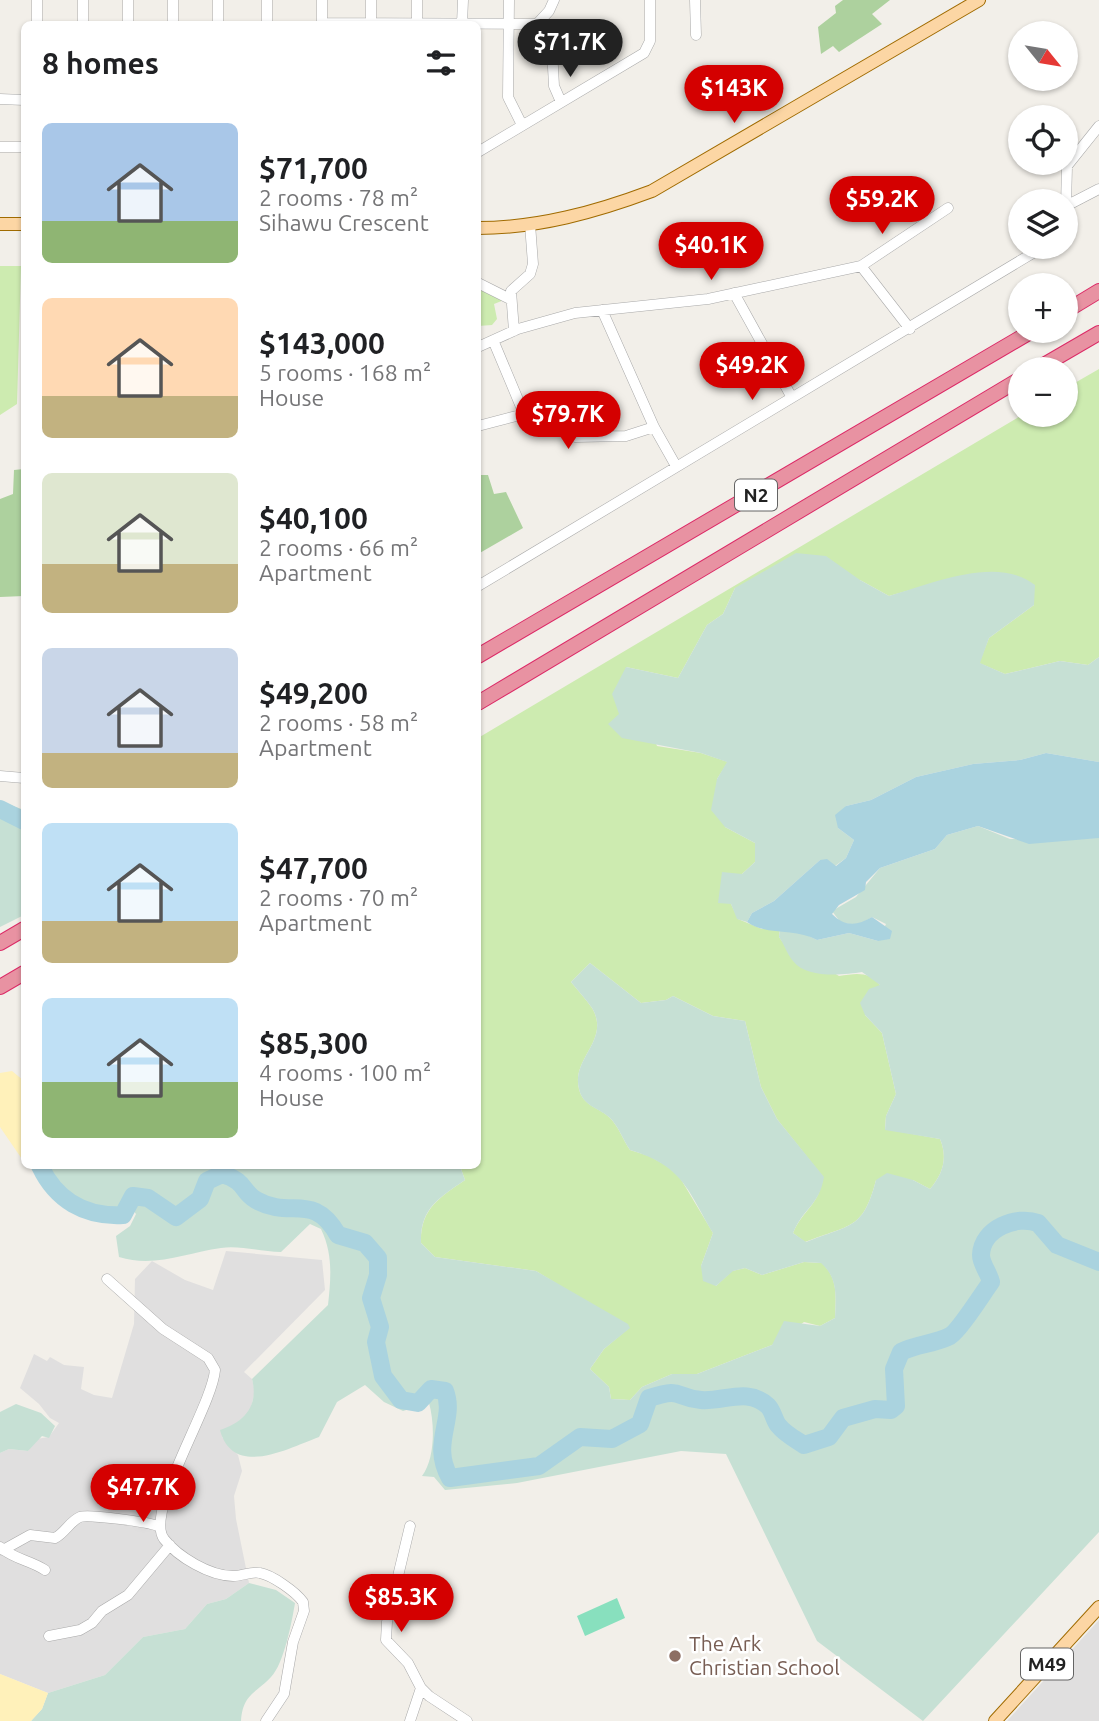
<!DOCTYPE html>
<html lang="en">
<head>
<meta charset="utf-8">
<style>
	:root { --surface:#fff; --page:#f6f6f6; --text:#202124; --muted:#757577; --accent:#d40000 }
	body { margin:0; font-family:Ubuntu,sans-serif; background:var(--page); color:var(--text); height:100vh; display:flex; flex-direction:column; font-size:26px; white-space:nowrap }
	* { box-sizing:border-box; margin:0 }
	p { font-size:23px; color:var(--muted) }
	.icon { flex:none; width:38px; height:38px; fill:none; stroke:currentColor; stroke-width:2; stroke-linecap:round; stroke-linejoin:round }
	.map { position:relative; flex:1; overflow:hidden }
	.side { position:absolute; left:21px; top:21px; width:460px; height:1148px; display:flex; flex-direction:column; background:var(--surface); border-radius:10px; box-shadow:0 2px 5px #0004 }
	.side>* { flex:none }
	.needle { width:46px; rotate:120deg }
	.controls { position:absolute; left:1008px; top:21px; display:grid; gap:14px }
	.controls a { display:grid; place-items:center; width:70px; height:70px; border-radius:50%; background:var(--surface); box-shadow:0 2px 5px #0004; font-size:35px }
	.price { position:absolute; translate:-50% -60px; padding:0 16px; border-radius:24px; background:var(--accent); color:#fff; font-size:23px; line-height:46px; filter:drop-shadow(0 2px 4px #0008) }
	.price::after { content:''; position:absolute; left:50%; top:42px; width:21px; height:16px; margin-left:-10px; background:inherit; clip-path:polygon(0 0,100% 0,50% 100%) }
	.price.active { background:#222; color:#fff }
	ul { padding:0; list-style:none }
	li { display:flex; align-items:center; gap:21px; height:175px; padding:0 21px }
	li span { display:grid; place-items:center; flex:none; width:196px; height:140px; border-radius:10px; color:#555 }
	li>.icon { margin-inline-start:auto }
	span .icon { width:84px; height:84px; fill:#fffc; stroke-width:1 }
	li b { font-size:30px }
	h2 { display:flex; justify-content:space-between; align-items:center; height:84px; padding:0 21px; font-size:30px }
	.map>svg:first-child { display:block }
	.residential { fill:#e0dfdf }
	.grass { fill:#cdebb0 }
	.forest { fill:#add19e }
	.wetland { fill:#c6e0d4 }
	.sand { fill:#fff1ba }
	.pitch { fill:#88e0be }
	.water { fill:#aad3df }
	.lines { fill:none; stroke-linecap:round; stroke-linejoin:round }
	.river { stroke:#aad3df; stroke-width:18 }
	.minor-casing { stroke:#a9a9a9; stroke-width:11 }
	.major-casing { stroke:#a06b00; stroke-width:14 }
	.highway-casing { stroke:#dc2a67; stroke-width:16 }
	.minor { stroke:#fff; stroke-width:10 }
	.major { stroke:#fcd6a4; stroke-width:12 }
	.highway { stroke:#e892a2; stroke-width:14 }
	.education-dot { fill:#8d6e63; stroke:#fff; stroke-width:2.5 }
	.labels { text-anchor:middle; stroke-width:5; stroke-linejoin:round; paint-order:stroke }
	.shield { fill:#fff; stroke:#646464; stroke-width:2 }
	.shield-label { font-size:19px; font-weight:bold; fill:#222 }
	.education-label { font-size:21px; fill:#785e54; stroke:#fff; text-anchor:start }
</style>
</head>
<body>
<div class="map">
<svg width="1099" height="1721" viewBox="0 0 1099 1721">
	<rect width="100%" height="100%" fill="#f2efe9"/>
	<path class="residential" d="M226,1251L322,1260L325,1290L244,1372L252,1379L255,1391L250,1411L222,1437L238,1455L242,1471L234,1496L236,1519L249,1583L226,1599L207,1604L185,1629L143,1637L105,1675L48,1693L0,1674V1453L9,1449L28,1451L36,1439L49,1437L59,1423L50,1418L39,1404L20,1388L34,1354L47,1361L50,1357L64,1365L84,1367L81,1389L94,1395L112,1398L134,1324L135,1279L152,1261L185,1280L213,1290Z
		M1099,1620V1721H1007Z"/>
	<path class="grass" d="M0,266H21L17,404L0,415Z
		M478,285L504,300L494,304L497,319L492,325L478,326Z
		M1099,369V657L1088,665L1060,661L1005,674L979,663L989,638L1034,605L942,581L889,596L860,580L735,588L723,614L707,625L678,678L626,667L657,746L701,753L728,762L717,779L725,827L755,843V862L742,874L731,904L738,919L762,929H780L779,937L782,941L839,976C857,973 869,971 881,986L865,1015L882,1033L896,1094L886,1116L885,1129L940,1139C948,1158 943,1174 930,1189L913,1180H876C863,1230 851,1224 805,1242L793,1233C804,1208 819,1206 823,1177L777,1119L761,1087L745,1021L713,1016L673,996L666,1000L641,1003L590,963L571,982C578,991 586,999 592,1008C611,1040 571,1058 579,1089C583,1106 598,1107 609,1117C618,1125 623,1140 630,1150L649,1156L676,1171L713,1233L701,1266L716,1286L732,1271L745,1268L762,1275L804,1262L822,1263C838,1278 836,1296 835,1318L820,1326L804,1322L772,1345L697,1374H672L642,1387L630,1400L611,1399L609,1387L590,1369L604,1349L629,1328L536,1271L435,1257L421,1243C420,1209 439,1198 465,1180L460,1166H478V738L1022,415H1066V388Z"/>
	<path class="forest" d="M843,0H890L872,14L882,24L839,52L833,46L821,54L818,27L836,13L835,6Z
		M24,469V596L0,597V499L13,494L14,470Z
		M478,475H488L494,494L506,492L523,528L478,554Z"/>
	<path class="wetland" d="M796,553L826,556L860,580L889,596C931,584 997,555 1035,585L1034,605L989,638L980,663L1005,674L1060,661L1088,665L1099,657V762L1046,753L1020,760L973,764L916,777L871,800L846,806L838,828L854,840L846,858L835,866L820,860L774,901L752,913L747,922L737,919L731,904L718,903L722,872L742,874L755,862V843L725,827L711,810L717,779L727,762L701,753L622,738L608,724L619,714L612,694L626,667L678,678L707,625L723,614L735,588Z
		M0,801L24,810V915L0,927Z
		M978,826L1010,839L1099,838V1532L923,1721L817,1641L726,1454L681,1451L517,1483L445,1490L434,1477L422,1476C435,1459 435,1424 429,1403L403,1411L384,1402L365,1385L337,1402L319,1437C289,1448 233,1479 220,1430C244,1422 259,1406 252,1379L328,1305C331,1277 333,1254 321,1229L310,1224L281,1252C262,1252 239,1245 221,1248C186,1253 154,1268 119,1257L116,1236L130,1226L136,1214L129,1205L123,1215C85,1217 56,1200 41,1166H379L398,1169L460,1166L465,1180C439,1198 420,1208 421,1243L435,1257L536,1271L628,1324L630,1328L604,1349L590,1369L609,1387L611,1399L630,1400L642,1387L672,1374H697L772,1345L784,1321L820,1326L835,1318C836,1296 838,1278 821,1263L804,1262L762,1275L745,1268L733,1271L716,1286L703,1281L701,1266L713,1233C687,1189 683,1166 630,1150C623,1140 618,1125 609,1117C597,1107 583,1106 579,1089C571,1058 611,1040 592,1008C586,999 578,991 571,982L590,963L641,1003L666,1000L673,996L713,1016L745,1021L761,1087L777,1119L824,1177C819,1206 804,1207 793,1233L806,1242C851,1224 863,1230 876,1180L887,1173L913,1180L930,1189C943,1174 948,1158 940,1139L885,1130L886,1116L896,1094L882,1033L865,1015L860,1003L869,989L880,985L862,972C843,975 807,979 793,961C787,954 784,944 779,937L780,929L803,933L817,940L849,933L878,941L886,924L872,917L859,925L841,923L832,911L856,897L880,868L935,849L947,835Z
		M16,1404L41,1413L55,1426L49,1438L42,1436L28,1451L9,1449L0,1453V1412Z
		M249,1583L276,1590L295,1603C292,1621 284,1664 271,1677C255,1694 243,1694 241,1721H31L42,1709L48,1693L105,1675L143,1637L185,1629L207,1604L226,1599Z"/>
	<path class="sand" d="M12,1071L24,1081V1162L0,1127V1073Z
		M0,1674L48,1693L42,1709L31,1721H0Z"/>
	<path class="pitch" d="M617,1598L625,1618L585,1636L577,1616Z"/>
	<path class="water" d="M1046,753L1099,762V838L1029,844L978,826L947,835L935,849L880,868L866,882L865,890L839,905L832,914C845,927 857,926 872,917L892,931L890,939L878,941L849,933L817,940C795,928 766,936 747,922L752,913L774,901L820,860L827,859L836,866L846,858L854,840L838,828L835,815L846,806L871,800L916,777L973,764L1020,760Z"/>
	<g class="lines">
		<path class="river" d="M0,809L24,821
			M40,1166C56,1200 85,1217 123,1215L133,1196L148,1198L176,1217L200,1199L207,1181L222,1174C247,1182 241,1191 256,1200C291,1220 313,1191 338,1235L365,1243L378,1258V1275L371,1298L380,1327L376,1342L383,1376L401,1400L418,1403L431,1389L445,1391C456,1420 430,1443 450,1478L539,1466L580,1437L612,1439L640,1424L649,1398C684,1387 673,1397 701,1400C724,1402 748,1387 768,1406C773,1411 774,1420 778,1425C785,1434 795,1439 804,1445L829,1437L843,1418L875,1409L891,1410L896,1406L894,1369L901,1352C916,1344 935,1344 950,1336C959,1331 983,1293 991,1282C989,1273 981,1264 981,1255C982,1228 1017,1215 1038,1223L1057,1245L1099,1262"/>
		<defs>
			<path id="minor" d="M128,0V24
				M322,0V24
				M509,0L508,97L522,125
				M695,0L696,35
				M322,23L537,24L549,11L554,0
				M37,24V0
				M83,24V0
				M173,24V0
				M218,24V0
				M267,24V0
				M371,24V0
				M417,24V0
				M462,24L463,0
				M537,24L552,49L554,86L561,102
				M0,99L24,100
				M0,147H24
				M478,152L644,53L650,41V0
				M1066,206L1067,166L1099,126
				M1066,206L1099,189
				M861,266L948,208
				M478,283L510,299
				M734,293L791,396
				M602,310L654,427L676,466
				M514,331L511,291L530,274L533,264L530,224
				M493,340L524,414
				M478,347L518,329L575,313L708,299L861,266L910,329
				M478,426L524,414L575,437L626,436L654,427
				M478,586L1043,247
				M0,776L24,778
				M107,1279L163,1329L208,1358L215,1370C212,1407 144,1512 164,1539C178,1557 210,1576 233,1576C242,1576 251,1571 260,1573C272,1575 296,1592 303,1602L304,1611L293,1642L284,1694L266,1721
				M410,1526L387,1622L386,1640L408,1663L421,1688L429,1696L467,1721
				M0,1547C13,1559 30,1560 45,1570
				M3,1550L30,1535L55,1538C65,1533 70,1521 80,1517C88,1514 148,1522 158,1526
				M49,1636L80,1630L92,1623L102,1611L128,1595L170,1545
				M410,1721L421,1688"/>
			<path id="major" d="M0,224H24
				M478,228C538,228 596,212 652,191L979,0
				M995,1721L1099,1607"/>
			<path id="highway" d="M1066,311L1099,291
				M1037,369L1099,333
				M478,656L1032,331
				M478,703L1020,379
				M0,943L24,929
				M0,987L24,973"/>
		</defs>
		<use href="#minor" class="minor-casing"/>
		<use href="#major" class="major-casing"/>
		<use href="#highway" class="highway-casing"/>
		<use href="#minor" class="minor"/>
		<use href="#major" class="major"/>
		<use href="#highway" class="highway"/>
	</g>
	<circle class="education-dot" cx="675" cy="1656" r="7"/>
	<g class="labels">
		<g class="shield">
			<rect x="735" y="479.5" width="42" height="31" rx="5"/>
			<rect x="1021" y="1648.5" width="52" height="31" rx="5"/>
		</g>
		<g class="shield-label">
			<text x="756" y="502">N2</text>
			<text x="1047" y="1671">M49</text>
		</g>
		<g class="education-label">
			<text x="689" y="1651">The Ark<tspan x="689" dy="24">Christian School</tspan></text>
		</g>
	</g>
</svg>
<div class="controls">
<a><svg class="needle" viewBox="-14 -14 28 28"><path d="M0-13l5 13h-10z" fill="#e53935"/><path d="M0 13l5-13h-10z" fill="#757577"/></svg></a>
<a><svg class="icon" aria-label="locate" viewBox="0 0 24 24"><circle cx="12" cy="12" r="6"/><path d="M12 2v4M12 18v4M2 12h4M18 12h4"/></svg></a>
<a><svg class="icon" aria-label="layers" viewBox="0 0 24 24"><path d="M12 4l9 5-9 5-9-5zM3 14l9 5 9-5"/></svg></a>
<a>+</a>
<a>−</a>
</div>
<b class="price active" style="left:570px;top:79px">$71.7K</b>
<b class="price" style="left:734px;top:125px">$143K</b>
<b class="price" style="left:882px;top:236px">$59.2K</b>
<b class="price" style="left:711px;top:282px">$40.1K</b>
<b class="price" style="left:752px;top:402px">$49.2K</b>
<b class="price" style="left:568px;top:451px">$79.7K</b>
<b class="price" style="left:143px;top:1524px">$47.7K</b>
<b class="price" style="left:401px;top:1634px">$85.3K</b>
<section class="side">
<h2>8 homes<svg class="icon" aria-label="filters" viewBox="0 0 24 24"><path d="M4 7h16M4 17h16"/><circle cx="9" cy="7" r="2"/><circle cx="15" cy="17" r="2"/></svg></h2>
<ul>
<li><span style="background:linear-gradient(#a9c7e8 70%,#8fb573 0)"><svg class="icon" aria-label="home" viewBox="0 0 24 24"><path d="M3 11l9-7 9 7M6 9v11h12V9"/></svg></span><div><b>$71,700</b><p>2 rooms · 78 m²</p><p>Sihawu Crescent</p></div></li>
<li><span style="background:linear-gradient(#ffd9b3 70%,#c2b280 0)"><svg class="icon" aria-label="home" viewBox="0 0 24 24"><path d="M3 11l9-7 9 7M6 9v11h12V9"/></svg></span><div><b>$143,000</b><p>5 rooms · 168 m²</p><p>House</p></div></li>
<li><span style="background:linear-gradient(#dfe7d0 65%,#c2b280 0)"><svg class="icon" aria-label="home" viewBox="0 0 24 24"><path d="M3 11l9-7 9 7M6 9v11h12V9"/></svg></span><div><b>$40,100</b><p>2 rooms · 66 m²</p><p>Apartment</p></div></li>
<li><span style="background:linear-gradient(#c9d6e8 75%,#c2b280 0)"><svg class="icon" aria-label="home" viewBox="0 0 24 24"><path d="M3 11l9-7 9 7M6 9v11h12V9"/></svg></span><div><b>$49,200</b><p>2 rooms · 58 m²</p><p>Apartment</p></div></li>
<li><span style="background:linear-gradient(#bfe0f5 70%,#c2b280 0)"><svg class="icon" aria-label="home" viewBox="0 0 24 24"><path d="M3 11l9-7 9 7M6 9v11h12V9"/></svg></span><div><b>$47,700</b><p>2 rooms · 70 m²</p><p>Apartment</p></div></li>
<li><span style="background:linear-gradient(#bfe0f5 60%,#8fb573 0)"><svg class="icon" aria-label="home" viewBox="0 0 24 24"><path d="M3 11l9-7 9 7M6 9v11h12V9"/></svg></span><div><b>$85,300</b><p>4 rooms · 100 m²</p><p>House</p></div></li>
</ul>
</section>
</div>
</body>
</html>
